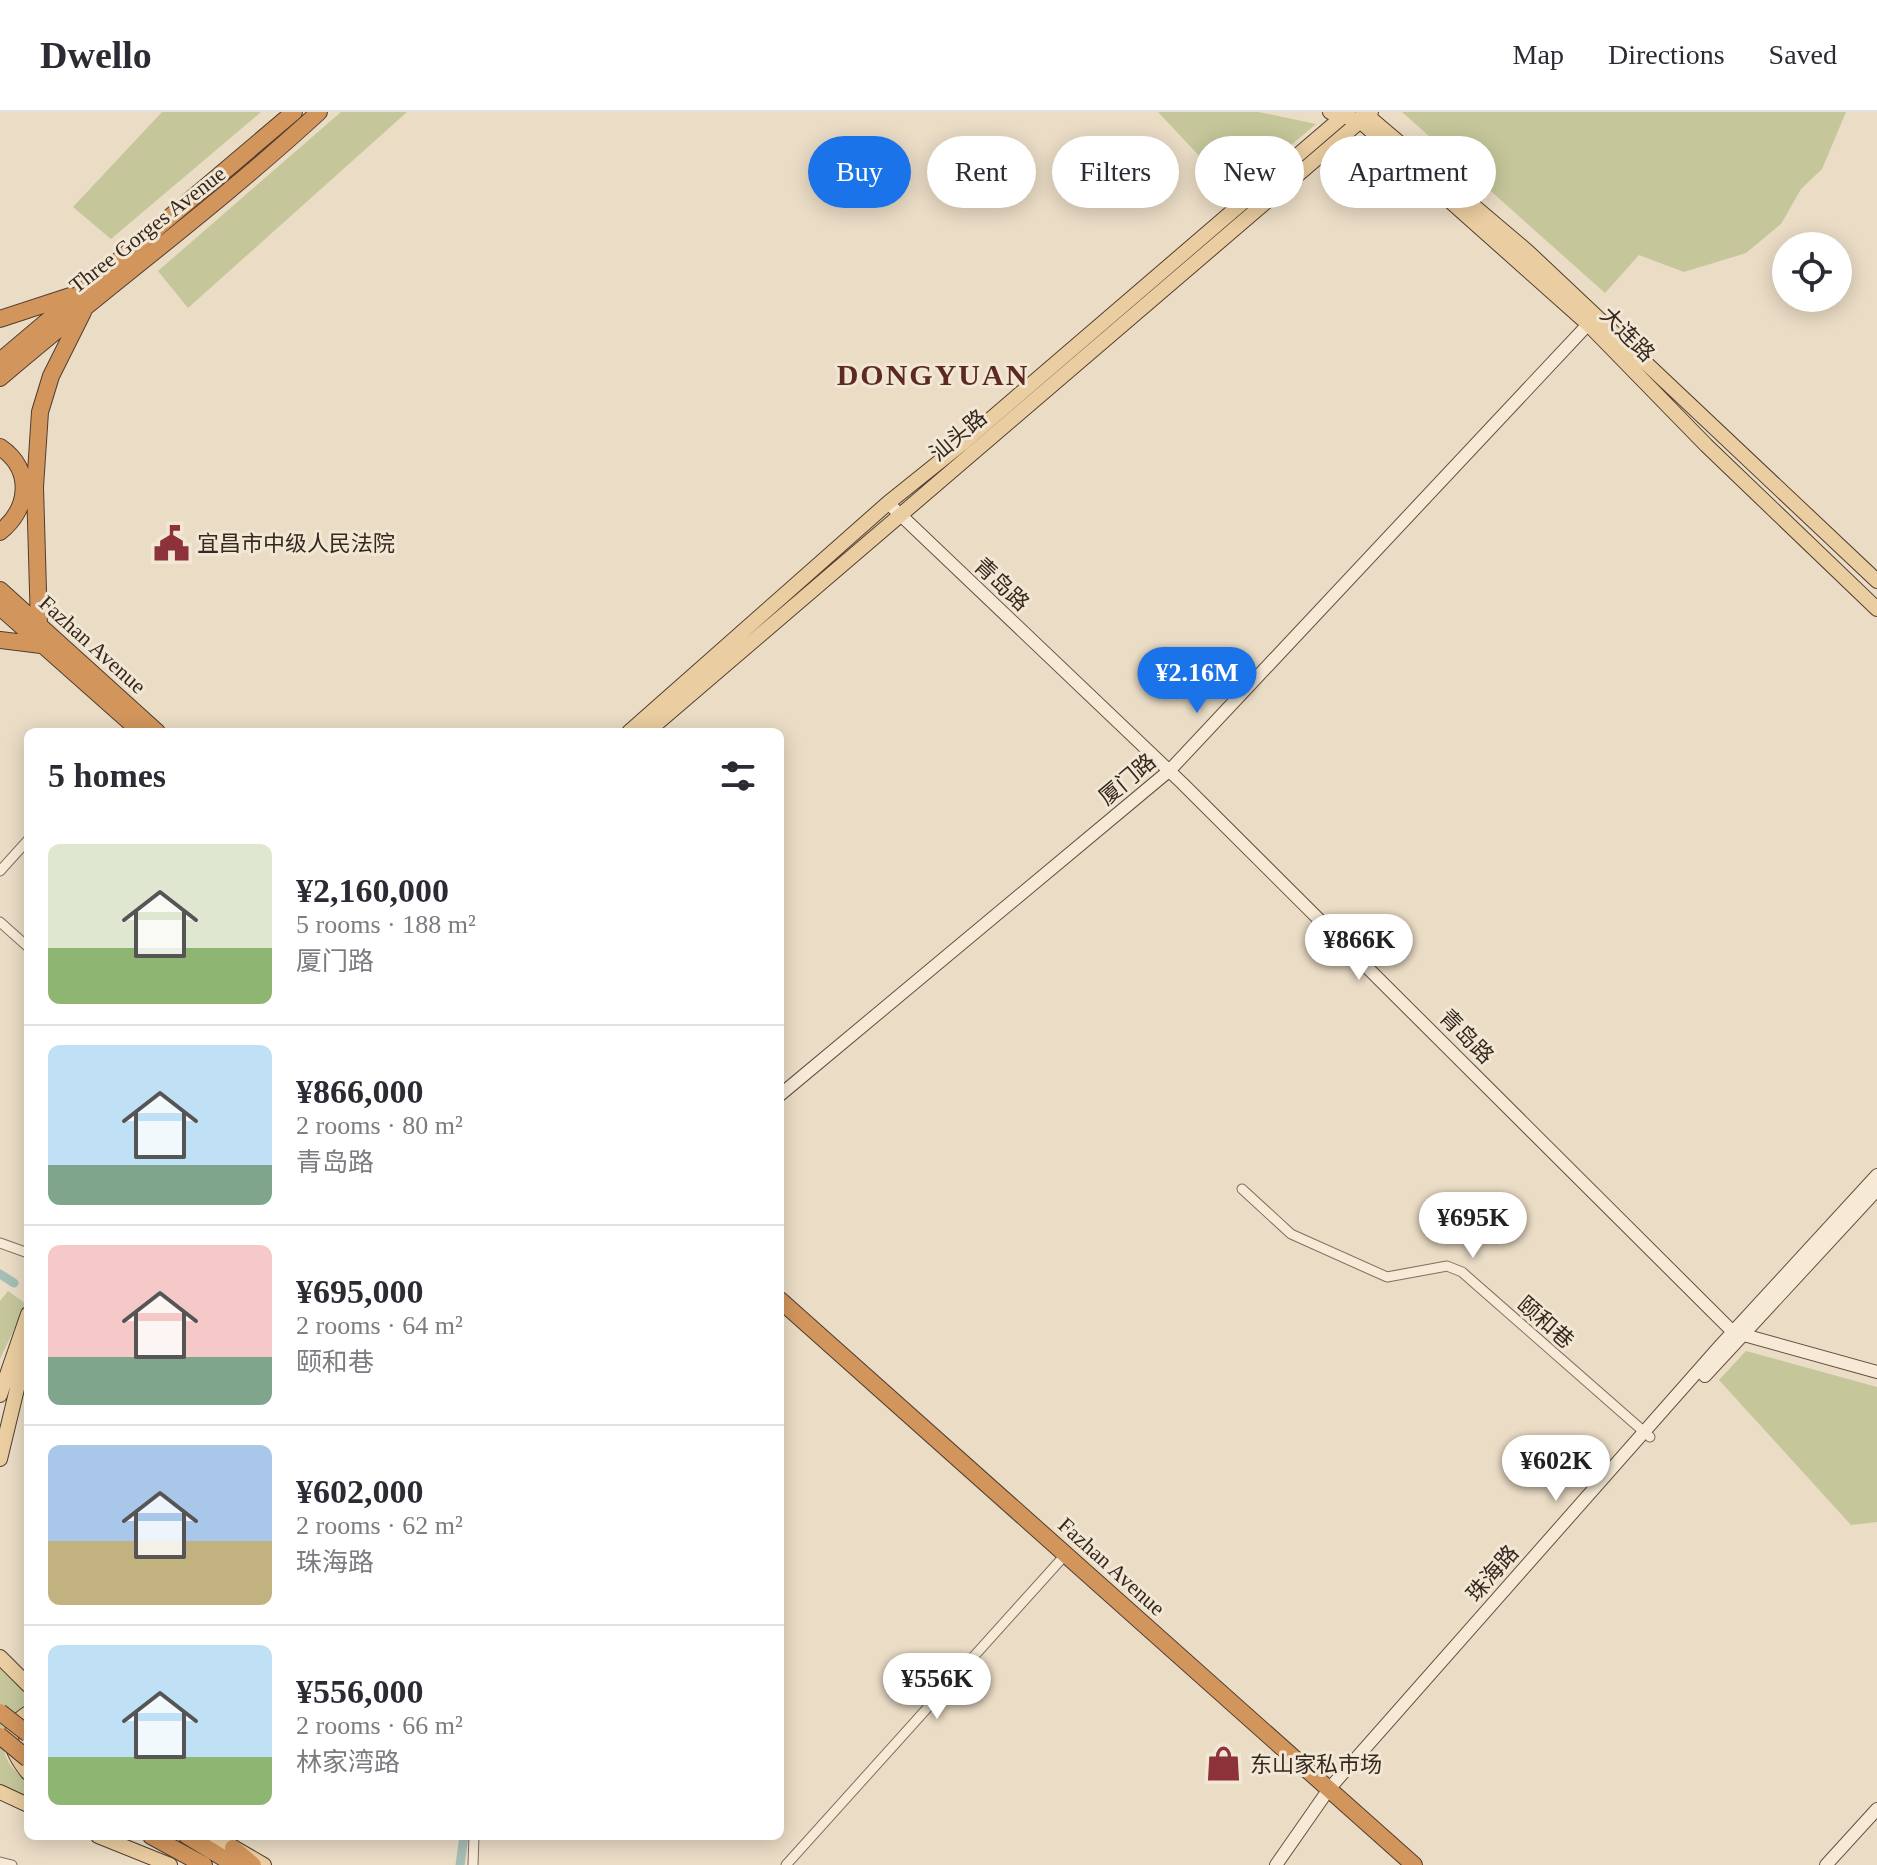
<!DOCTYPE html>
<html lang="en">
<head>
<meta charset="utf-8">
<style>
	:root { --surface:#fff; --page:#f7f7f7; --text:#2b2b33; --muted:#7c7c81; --line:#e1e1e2; --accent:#1a73e8 }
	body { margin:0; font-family:"Times New Roman","Noto Sans SC",serif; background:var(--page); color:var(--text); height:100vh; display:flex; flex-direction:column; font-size:30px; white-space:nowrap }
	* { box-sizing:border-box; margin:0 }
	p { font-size:26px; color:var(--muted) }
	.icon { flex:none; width:44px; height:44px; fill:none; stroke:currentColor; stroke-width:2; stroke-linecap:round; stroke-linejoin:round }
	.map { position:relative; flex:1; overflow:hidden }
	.sheet { position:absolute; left:24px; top:616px; width:760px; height:1112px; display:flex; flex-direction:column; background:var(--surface); border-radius:12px; box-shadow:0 4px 20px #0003 }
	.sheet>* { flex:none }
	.top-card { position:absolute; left:808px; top:24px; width:760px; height:72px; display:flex; gap:16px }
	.fabs { position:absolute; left:1772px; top:120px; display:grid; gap:16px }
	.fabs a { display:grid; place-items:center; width:80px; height:80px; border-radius:50%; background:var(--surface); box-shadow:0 4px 20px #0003; font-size:40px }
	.price { position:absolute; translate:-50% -68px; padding:0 18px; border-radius:28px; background:#fff; color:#222; font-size:26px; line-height:52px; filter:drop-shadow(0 2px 4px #0008) }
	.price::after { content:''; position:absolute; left:50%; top:48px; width:24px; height:18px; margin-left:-12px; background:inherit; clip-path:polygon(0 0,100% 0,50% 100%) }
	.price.selected { background:var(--accent); color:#fff }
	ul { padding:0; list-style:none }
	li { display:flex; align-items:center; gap:24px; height:200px; padding:0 24px }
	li+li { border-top:2px solid var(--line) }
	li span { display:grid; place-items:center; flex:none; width:224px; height:160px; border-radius:12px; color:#555 }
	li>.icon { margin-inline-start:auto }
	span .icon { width:96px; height:96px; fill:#fffc; stroke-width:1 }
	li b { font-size:34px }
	h2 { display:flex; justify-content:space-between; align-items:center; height:96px; padding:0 24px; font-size:34px }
	.tag { padding:0 28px; border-radius:36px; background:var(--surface); box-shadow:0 4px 20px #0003; font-size:28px; line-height:72px }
	.tag.selected { background:var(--accent); color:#fff }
	header { display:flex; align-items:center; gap:48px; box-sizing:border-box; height:112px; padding:0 40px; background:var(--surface); border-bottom:2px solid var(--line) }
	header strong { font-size:38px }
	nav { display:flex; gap:44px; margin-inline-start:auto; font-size:28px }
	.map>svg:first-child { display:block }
	.green { fill:#c5c79a }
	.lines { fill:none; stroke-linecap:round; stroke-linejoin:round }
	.canal { stroke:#a6beb5; stroke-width:9 }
	.street-casing { stroke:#836e5d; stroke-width:11 }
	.secondary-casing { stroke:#655040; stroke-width:14 }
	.primary-casing { stroke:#513d30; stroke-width:16 }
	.highway-casing { stroke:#513d30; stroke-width:18 }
	.street { stroke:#f6ead7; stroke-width:9 }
	.secondary { stroke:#f6ead7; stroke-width:12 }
	.primary { stroke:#eacda0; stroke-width:14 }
	.highway { stroke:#d2965d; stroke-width:16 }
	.highway-bridge-casing { stroke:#513d30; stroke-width:18; stroke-linecap:butt }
	.highway-bridge { stroke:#d2965d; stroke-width:16 }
	.labels { text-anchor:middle; stroke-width:6; stroke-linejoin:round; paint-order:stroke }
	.street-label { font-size:22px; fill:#35281f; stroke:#f2e7d4 }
	.poi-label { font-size:22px; fill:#35281f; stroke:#f2e7d4; text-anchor:start }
	.district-label { font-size:30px; font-weight:bold; letter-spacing:2px; fill:#5d2a22; stroke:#f2e7d4 }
</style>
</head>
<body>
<header>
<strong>Dwello</strong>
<nav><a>Map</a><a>Directions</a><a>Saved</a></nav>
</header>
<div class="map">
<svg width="1877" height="1753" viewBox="0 0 1877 1753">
	<rect width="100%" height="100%" fill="#eadcc5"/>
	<path class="green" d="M162,0H261L111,127L73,95Z
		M341,0H407L188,196L158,159Z
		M1158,0H1259L1316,12L1234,81Z
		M1402,0H1846L1822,57L1801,77L1781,112L1746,141L1684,160L1639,143L1605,181Z
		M8,1179L26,1192L0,1247V1189Z
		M1746,1239L1877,1275V1410L1851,1413L1719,1268Z
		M0,1554L28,1581V1596C8,1599 0,1627 6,1645C10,1655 19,1663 28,1670V1689L0,1675Z"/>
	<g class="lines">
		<path class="canal" d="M0,1162L14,1171
			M460,1753L464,1724"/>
		<defs>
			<path id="street" d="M0,759L28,728
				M0,810L28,835
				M1242,1077L1291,1122L1387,1165L1447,1154L1462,1160L1650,1325
				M0,1131L28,1141
				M0,1750L12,1753
				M473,1753L474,1724
				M786,1753L1066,1442"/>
			<path id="secondary" d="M888,391L1182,671L1733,1220L1877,1260
				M780,983L1170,658L1594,206
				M1705,1264L1877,1078
				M1276,1753L1329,1677L1719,1235L1877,1063
				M1826,1753L1877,1697"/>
			<path id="primary" d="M1330,0L1360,9L1588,212L1706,333L1877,497
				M1363,0L1527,139L1877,469
				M629,620L888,391L964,330L1348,0
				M647,620L1371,0
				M0,1283L28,1202
				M0,1347L28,1231
				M0,1545L28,1573
				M28,1601C0,1618 12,1641 28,1661
				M0,1680L28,1693
				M98,1724L170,1753
				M214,1724L264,1753"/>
			<path id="highway" d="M0,207L70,184
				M0,249L294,0
				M0,266C105,176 217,94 319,0
				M0,335C34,358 29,397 0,420
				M0,478L157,620
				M0,495L141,620
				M39,513L35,375L40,300L51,264L83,200
				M0,528L41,533
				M780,1188L1414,1753
				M151,1724L204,1753
				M187,1724L235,1753
				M233,1736L253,1753"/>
		</defs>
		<use href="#street" class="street-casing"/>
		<use href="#secondary" class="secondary-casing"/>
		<use href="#primary" class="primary-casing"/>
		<use href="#highway" class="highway-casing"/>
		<use href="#street" class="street"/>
		<use href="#secondary" class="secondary"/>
		<use href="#primary" class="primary"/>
		<use href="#highway" class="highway"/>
		<defs>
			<path id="highway-bridge" d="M0,1600L28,1622
				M0,1624L28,1647"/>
		</defs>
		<use href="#highway-bridge" class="highway-bridge-casing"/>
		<use href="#highway-bridge" class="highway-bridge"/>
	</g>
	<defs>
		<symbol id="civic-bare" viewBox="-9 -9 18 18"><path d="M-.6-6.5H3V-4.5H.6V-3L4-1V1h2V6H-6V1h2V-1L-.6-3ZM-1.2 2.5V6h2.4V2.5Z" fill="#8d3239" stroke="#f2e7d4" stroke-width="2.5" paint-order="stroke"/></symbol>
		<symbol id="shop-bare" viewBox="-9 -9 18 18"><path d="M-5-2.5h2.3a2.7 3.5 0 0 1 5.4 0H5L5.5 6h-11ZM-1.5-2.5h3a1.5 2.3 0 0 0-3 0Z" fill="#8d3239" stroke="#f2e7d4" stroke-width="2.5" paint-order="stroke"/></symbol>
	</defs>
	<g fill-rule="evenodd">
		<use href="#civic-bare" x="146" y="406" width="51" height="51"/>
		<use href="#shop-bare" x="1198" y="1626" width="51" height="51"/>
	</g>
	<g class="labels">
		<g class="street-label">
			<text transform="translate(147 117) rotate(-38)" y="8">Three Gorges Avenue</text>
			<text transform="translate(1628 222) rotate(45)" y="8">大连路</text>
			<text transform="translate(958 323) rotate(-40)" y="8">汕头路</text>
			<text transform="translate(1002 472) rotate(43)" y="8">青岛路</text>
			<text transform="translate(93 532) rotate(42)" y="8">Fazhan Avenue</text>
			<text transform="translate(1127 667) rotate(-40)" y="8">厦门路</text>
			<text transform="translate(1467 924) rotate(45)" y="8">青岛路</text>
			<text transform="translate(1546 1210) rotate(41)" y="8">颐和巷</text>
			<text transform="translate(1112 1454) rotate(42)" y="8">Fazhan Avenue</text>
			<text transform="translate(1492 1461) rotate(-49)" y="8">珠海路</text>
		</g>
		<g class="poi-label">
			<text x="197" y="439">宜昌市中级人民法院</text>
			<text x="1250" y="1660">东山家私市场</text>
		</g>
		<g class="district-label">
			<text x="933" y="273">DONGYUAN</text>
		</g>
	</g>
</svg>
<div class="fabs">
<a><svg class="icon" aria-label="locate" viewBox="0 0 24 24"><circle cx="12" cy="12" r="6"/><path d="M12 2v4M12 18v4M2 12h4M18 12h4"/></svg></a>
</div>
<b class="price selected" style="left:1197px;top:603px">¥2.16M</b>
<b class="price" style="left:1359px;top:870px">¥866K</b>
<b class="price" style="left:1473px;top:1148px">¥695K</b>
<b class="price" style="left:1556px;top:1391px">¥602K</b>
<b class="price" style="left:937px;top:1609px">¥556K</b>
<div class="top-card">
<a class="tag selected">Buy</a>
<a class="tag">Rent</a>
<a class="tag">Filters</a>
<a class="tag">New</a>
<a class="tag">Apartment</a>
</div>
<section class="sheet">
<h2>5 homes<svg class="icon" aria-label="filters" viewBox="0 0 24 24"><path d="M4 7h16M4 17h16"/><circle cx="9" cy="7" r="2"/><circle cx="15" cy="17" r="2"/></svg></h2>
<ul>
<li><span style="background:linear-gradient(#dfe7d0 65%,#8fb573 0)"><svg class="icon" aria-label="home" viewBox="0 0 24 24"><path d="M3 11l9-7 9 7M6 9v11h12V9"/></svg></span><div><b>¥2,160,000</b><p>5 rooms · 188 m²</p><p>厦门路</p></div></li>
<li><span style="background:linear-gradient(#bfe0f5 75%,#7fa58c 0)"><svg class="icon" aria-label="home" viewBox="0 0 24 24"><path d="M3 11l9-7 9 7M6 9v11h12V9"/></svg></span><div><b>¥866,000</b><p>2 rooms · 80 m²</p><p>青岛路</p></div></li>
<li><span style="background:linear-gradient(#f6c9c9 70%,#7fa58c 0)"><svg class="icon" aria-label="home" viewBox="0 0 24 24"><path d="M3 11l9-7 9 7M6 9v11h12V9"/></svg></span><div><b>¥695,000</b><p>2 rooms · 64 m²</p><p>颐和巷</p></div></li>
<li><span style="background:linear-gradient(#a9c7e8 60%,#c2b280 0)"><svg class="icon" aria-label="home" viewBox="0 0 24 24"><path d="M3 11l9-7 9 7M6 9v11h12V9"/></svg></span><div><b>¥602,000</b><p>2 rooms · 62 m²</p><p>珠海路</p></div></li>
<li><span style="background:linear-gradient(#bfe0f5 70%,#8fb573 0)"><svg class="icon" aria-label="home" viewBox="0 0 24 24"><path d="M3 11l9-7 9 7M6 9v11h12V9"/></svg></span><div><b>¥556,000</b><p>2 rooms · 66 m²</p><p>林家湾路</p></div></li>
</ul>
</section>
</div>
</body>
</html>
